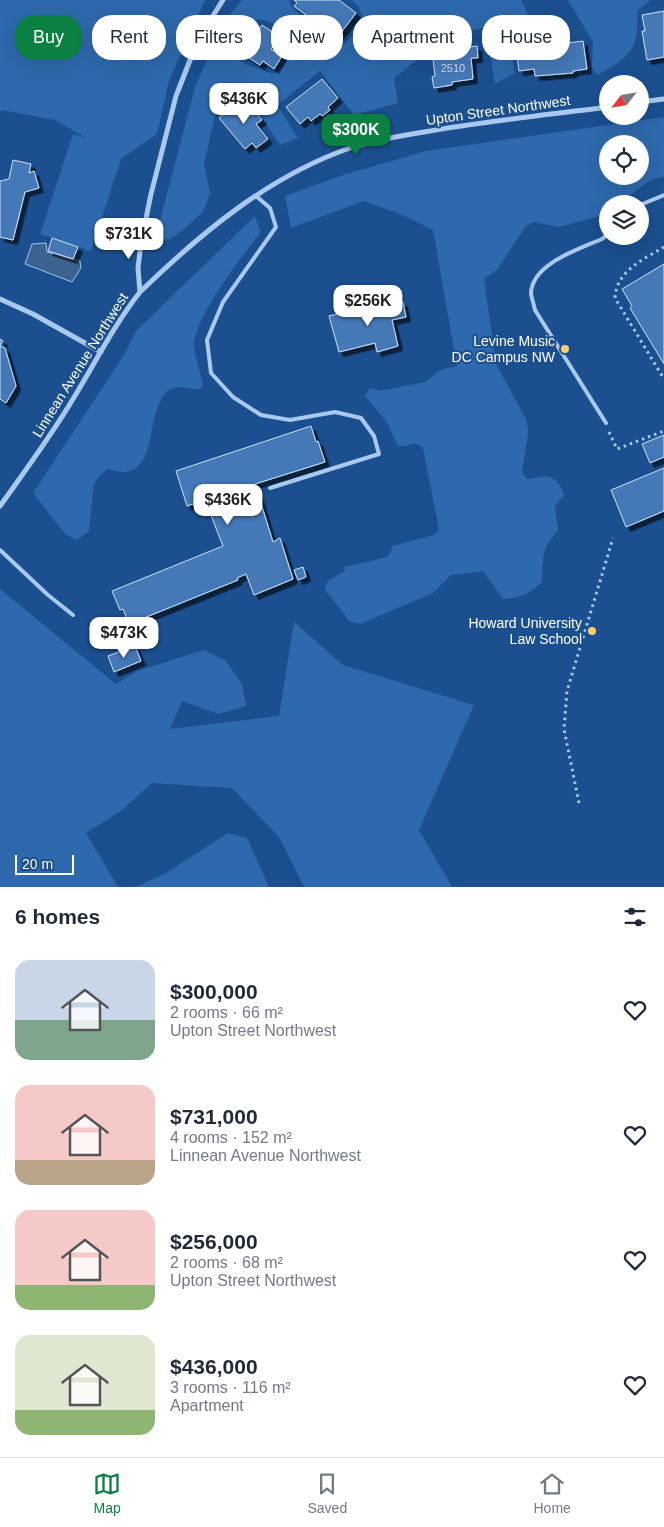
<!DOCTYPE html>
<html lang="en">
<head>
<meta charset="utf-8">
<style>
	:root { --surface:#fff; --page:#f6f6f7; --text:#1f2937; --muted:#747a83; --line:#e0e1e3; --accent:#0b8043 }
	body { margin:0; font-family:Arial,sans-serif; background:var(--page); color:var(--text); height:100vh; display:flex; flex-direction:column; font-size:19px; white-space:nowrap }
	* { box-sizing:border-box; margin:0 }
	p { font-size:16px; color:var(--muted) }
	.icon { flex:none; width:28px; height:28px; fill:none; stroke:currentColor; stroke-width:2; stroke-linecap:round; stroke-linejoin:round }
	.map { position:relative; height:887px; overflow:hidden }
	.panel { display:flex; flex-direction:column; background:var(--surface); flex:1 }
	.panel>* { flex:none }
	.banner { position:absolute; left:15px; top:15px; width:635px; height:45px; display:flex; gap:10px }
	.needle { width:32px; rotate:239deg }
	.buttons { position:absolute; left:599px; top:75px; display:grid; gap:10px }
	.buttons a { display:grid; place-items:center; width:50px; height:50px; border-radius:50%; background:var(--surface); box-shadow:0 5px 20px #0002; font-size:25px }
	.scale { position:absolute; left:15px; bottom:12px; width:59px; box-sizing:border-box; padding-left:5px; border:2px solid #fff; border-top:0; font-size:14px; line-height:18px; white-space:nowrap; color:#fff; -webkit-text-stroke:4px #1b4f8f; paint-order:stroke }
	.price { position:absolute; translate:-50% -42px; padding:0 11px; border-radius:10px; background:#fff; color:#222; font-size:16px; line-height:32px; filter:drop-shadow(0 1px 2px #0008) }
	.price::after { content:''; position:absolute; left:50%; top:30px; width:15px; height:11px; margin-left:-8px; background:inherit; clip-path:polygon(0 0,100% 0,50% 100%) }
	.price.active { background:var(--accent); color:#fff }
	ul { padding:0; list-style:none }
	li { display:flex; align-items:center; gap:15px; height:125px; padding:0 15px }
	li span { display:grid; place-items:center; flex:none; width:140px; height:100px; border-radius:15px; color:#555 }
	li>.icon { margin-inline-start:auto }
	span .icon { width:60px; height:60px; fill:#fffc; stroke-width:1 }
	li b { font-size:21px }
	h2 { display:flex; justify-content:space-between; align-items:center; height:60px; padding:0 15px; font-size:21px }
	.tag { padding:0 18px; border-radius:20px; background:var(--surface); box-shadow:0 5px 20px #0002; font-size:18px; line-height:45px }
	.tag.active { background:var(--accent); color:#fff }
	.tabs { display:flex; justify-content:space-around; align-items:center; height:70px; border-top:1px solid var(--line); background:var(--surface); font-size:14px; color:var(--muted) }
	.tabs a { display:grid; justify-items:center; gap:2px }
	.tabs .active { color:var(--accent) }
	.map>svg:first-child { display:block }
	.green { fill:#2e69ad; fill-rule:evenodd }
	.water { fill:#3c6290; stroke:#9cc4f0 }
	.building { fill:#4478b7; stroke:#cfe3fa; filter:url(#shadow) }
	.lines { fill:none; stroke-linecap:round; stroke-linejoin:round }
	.path { stroke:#a9c9ee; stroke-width:3; stroke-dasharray:2.5 4; stroke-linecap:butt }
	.lane { stroke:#a9c9ee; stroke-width:4 }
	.street { stroke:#a9c9ee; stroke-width:5 }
	.poi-dot { fill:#ffd166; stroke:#1b4f8f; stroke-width:2 }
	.labels { text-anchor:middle; stroke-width:4; stroke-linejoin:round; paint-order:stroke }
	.number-label { font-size:11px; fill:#d0dded }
	.street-label { font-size:14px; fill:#fff; stroke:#1b4f8f }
	.poi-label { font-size:14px; fill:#fff; stroke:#1b4f8f; text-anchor:end }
</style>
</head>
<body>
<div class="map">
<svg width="664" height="887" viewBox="0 0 664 887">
	<defs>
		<filter id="shadow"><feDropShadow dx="4.5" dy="4.5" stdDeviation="0" flood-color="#0009"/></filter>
	</defs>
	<rect width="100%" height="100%" fill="#1b4f8f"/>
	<path class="green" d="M0,0H205L169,81L157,134L121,159L91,251L40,234L73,134L86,138L55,120L2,110L0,111Z
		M242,0H289L291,6L329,44L339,50L364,23L359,7L351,0H521L535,29L532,36L511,49L515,73L495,84L486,27L415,44L417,60L394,78L398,103L354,115L320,71L277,105L298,138L280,145L243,90L215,116L204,164L210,193L203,212L182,231L168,240L164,238L159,224L195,87L223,23ZM260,19C280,25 301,35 287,60C284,66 277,70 273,74C262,70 245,65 237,59C226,51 238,32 246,25C250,22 255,20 260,19Z
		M568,0H651L638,10C637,20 638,32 635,41C630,58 612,67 598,75L595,73L592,67L593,42Z
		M664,117V177C642,178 629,204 608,204L607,211L600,216L559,227L533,222L526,226L497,270L484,279L496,364L527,421L528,434L522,472L527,479C536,479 538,476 544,476C555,476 562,486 564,495L555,507L558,530C541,551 543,555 542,582C531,593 518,599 503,599L483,571L451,575L433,593L360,624L349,621L327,592L325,588L328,581L344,571L345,567L387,557L391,552L392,546L434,535L439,530L423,448L415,443L406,446H398L386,421L365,396L369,389L373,388L379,391L425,382L440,370L457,366L433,230L398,213L363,201L291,228L285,196L343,175L426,151ZM608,144H640V176H608Z
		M255,216L261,232C243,255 197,314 194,343C193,353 201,373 203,384L201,389C191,391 180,384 171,389C144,404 160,471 124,472C119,472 113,470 108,469L99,476L94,484L89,531L77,540L65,534L33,493L124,355L136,331Z
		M0,589L116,684L137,671L204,650L226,661L242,684L246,706L219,714L182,701L170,729L279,716L294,622L343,665L474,705L419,830L452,887H304L279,837L232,788L152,783L121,811L86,833L118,887H0Z
		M228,833L247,838L269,887H136L166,873Z"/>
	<path class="water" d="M46,243L47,252L80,261L81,268L72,282L25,264L32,244Z"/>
	<path class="building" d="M294,0H339L356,13L334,42L315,27L318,24L294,6L297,3Z
		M664,11V57L647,60L642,31H645L642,15Z
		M262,25L280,37L271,49L282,56L274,69L263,61L260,65L243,54L249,44L245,41L250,34L254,37Z
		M567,39V43L583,41L587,69L573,71V73L535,76L534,69L519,71L516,50L557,44L556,40Z
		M477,46L478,58H471L473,79L452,82V85L434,88L432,77L435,76L433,59L455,56V49Z
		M322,79L338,98L328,107L330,110L322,116L320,114L311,121L308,117L300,124L286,107Z
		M245,98L262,120L256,124L268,139L256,148L252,143L245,149L219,118Z
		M13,160L31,164L29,173L34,171L39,188L25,192L13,240L0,237V181L9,179Z
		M52,238L78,247L73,259L48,251Z
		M664,264V364L630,308L632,306L622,289Z
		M388,302L389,305L403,302L406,317L392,320L398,346L377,352L375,343L339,352L329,316Z
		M0,339L3,341L0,346L5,348L16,386L6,403L0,399Z
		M311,426L316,442L318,441L325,462L255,484L273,542L280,538L293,579L254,595L246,574L237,578L238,580L129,624L123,609L120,610L112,591L223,546L205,500L187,506L176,471Z
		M664,435V457L650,463L642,444Z
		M664,468V511L626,527L611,490Z
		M303,567L306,577L298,580L294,570Z
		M135,646L141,661L114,672L108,656Z"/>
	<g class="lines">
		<path class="path" d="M664,247C644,259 616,271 615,298L664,379
			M609,432L617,449L664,431
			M579,803L564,729L567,691L613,538"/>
		<path class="lane" d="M256,196L270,208L276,227L223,302L207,340L211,373L233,397L261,415L290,420L335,412L361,418L374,436L379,454L270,488
			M640,205L664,195
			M606,423L535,310C534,305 532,299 531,294C531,264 579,249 602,239L608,234
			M0,550L48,595L73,615"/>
		<path class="street" d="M640,102L664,99
			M140,292C201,233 269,176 350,148C374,140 399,136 424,132C485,121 546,115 608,107
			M0,299L33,314L101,352
			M0,506C25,471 51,436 73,399C95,363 114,325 140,292L138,268L141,243L151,194L176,96L194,50L209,22L223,0"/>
	</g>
	<g class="poi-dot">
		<circle cx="565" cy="349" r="5"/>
		<circle cx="592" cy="631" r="5"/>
	</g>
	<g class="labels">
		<g class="number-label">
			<text x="453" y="72">2510</text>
		</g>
		<g class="street-label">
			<text transform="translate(498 110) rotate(-8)" y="5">Upton Street Northwest</text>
			<text transform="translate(80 365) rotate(-58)" y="5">Linnean Avenue Northwest</text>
		</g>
		<g class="poi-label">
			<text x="555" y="346">Levine Music<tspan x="555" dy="16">DC Campus NW</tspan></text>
			<text x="582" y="628">Howard University<tspan x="582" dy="16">Law School</tspan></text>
		</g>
	</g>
</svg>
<div class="buttons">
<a><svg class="needle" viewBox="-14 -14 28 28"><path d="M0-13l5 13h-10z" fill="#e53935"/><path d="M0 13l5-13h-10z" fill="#747a83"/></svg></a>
<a><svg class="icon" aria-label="locate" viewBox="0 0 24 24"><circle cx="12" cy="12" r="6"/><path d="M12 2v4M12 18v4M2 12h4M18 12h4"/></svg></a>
<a><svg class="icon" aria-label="layers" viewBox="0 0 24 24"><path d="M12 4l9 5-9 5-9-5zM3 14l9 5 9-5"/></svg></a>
</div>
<div class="scale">20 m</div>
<b class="price" style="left:244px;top:125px">$436K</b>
<b class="price active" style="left:356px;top:156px">$300K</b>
<b class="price" style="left:129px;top:260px">$731K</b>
<b class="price" style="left:368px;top:327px">$256K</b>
<b class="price" style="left:228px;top:526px">$436K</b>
<b class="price" style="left:124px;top:659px">$473K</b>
<div class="banner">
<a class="tag active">Buy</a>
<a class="tag">Rent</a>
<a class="tag">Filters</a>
<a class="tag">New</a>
<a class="tag">Apartment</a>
<a class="tag">House</a>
</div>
</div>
<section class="panel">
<h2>6 homes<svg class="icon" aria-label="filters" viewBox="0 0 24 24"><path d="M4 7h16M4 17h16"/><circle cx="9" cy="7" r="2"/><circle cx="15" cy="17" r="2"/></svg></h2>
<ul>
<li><span style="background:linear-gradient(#c9d6e8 60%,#7fa58c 0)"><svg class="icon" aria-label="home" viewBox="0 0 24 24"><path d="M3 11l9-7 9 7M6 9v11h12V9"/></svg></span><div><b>$300,000</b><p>2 rooms · 66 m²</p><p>Upton Street Northwest</p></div><svg class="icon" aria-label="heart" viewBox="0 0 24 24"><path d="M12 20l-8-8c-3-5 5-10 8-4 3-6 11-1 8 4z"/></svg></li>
<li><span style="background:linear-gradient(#f6c9c9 75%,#b9a48a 0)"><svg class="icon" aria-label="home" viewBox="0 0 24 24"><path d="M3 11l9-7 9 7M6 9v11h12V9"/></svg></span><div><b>$731,000</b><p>4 rooms · 152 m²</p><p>Linnean Avenue Northwest</p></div><svg class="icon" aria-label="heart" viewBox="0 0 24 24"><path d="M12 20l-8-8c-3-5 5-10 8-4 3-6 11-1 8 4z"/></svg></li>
<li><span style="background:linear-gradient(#f6c9c9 75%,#8fb573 0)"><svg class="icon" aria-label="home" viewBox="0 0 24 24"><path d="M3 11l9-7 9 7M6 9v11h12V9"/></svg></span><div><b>$256,000</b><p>2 rooms · 68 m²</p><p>Upton Street Northwest</p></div><svg class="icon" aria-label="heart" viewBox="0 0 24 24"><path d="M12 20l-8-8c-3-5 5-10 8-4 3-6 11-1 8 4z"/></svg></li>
<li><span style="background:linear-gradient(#dfe7d0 75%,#8fb573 0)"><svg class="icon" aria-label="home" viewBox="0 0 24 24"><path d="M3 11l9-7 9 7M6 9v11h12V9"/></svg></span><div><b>$436,000</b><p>3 rooms · 116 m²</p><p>Apartment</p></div><svg class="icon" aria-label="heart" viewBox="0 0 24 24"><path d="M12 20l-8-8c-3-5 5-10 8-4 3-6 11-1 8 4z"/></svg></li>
</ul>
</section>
<nav class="tabs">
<a class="active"><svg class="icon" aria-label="map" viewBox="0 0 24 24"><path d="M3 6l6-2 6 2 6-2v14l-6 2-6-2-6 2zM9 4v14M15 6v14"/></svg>Map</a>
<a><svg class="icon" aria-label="saved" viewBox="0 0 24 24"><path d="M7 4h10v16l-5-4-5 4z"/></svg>Saved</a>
<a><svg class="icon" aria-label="home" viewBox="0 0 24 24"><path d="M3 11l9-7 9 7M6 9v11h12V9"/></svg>Home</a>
</nav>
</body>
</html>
